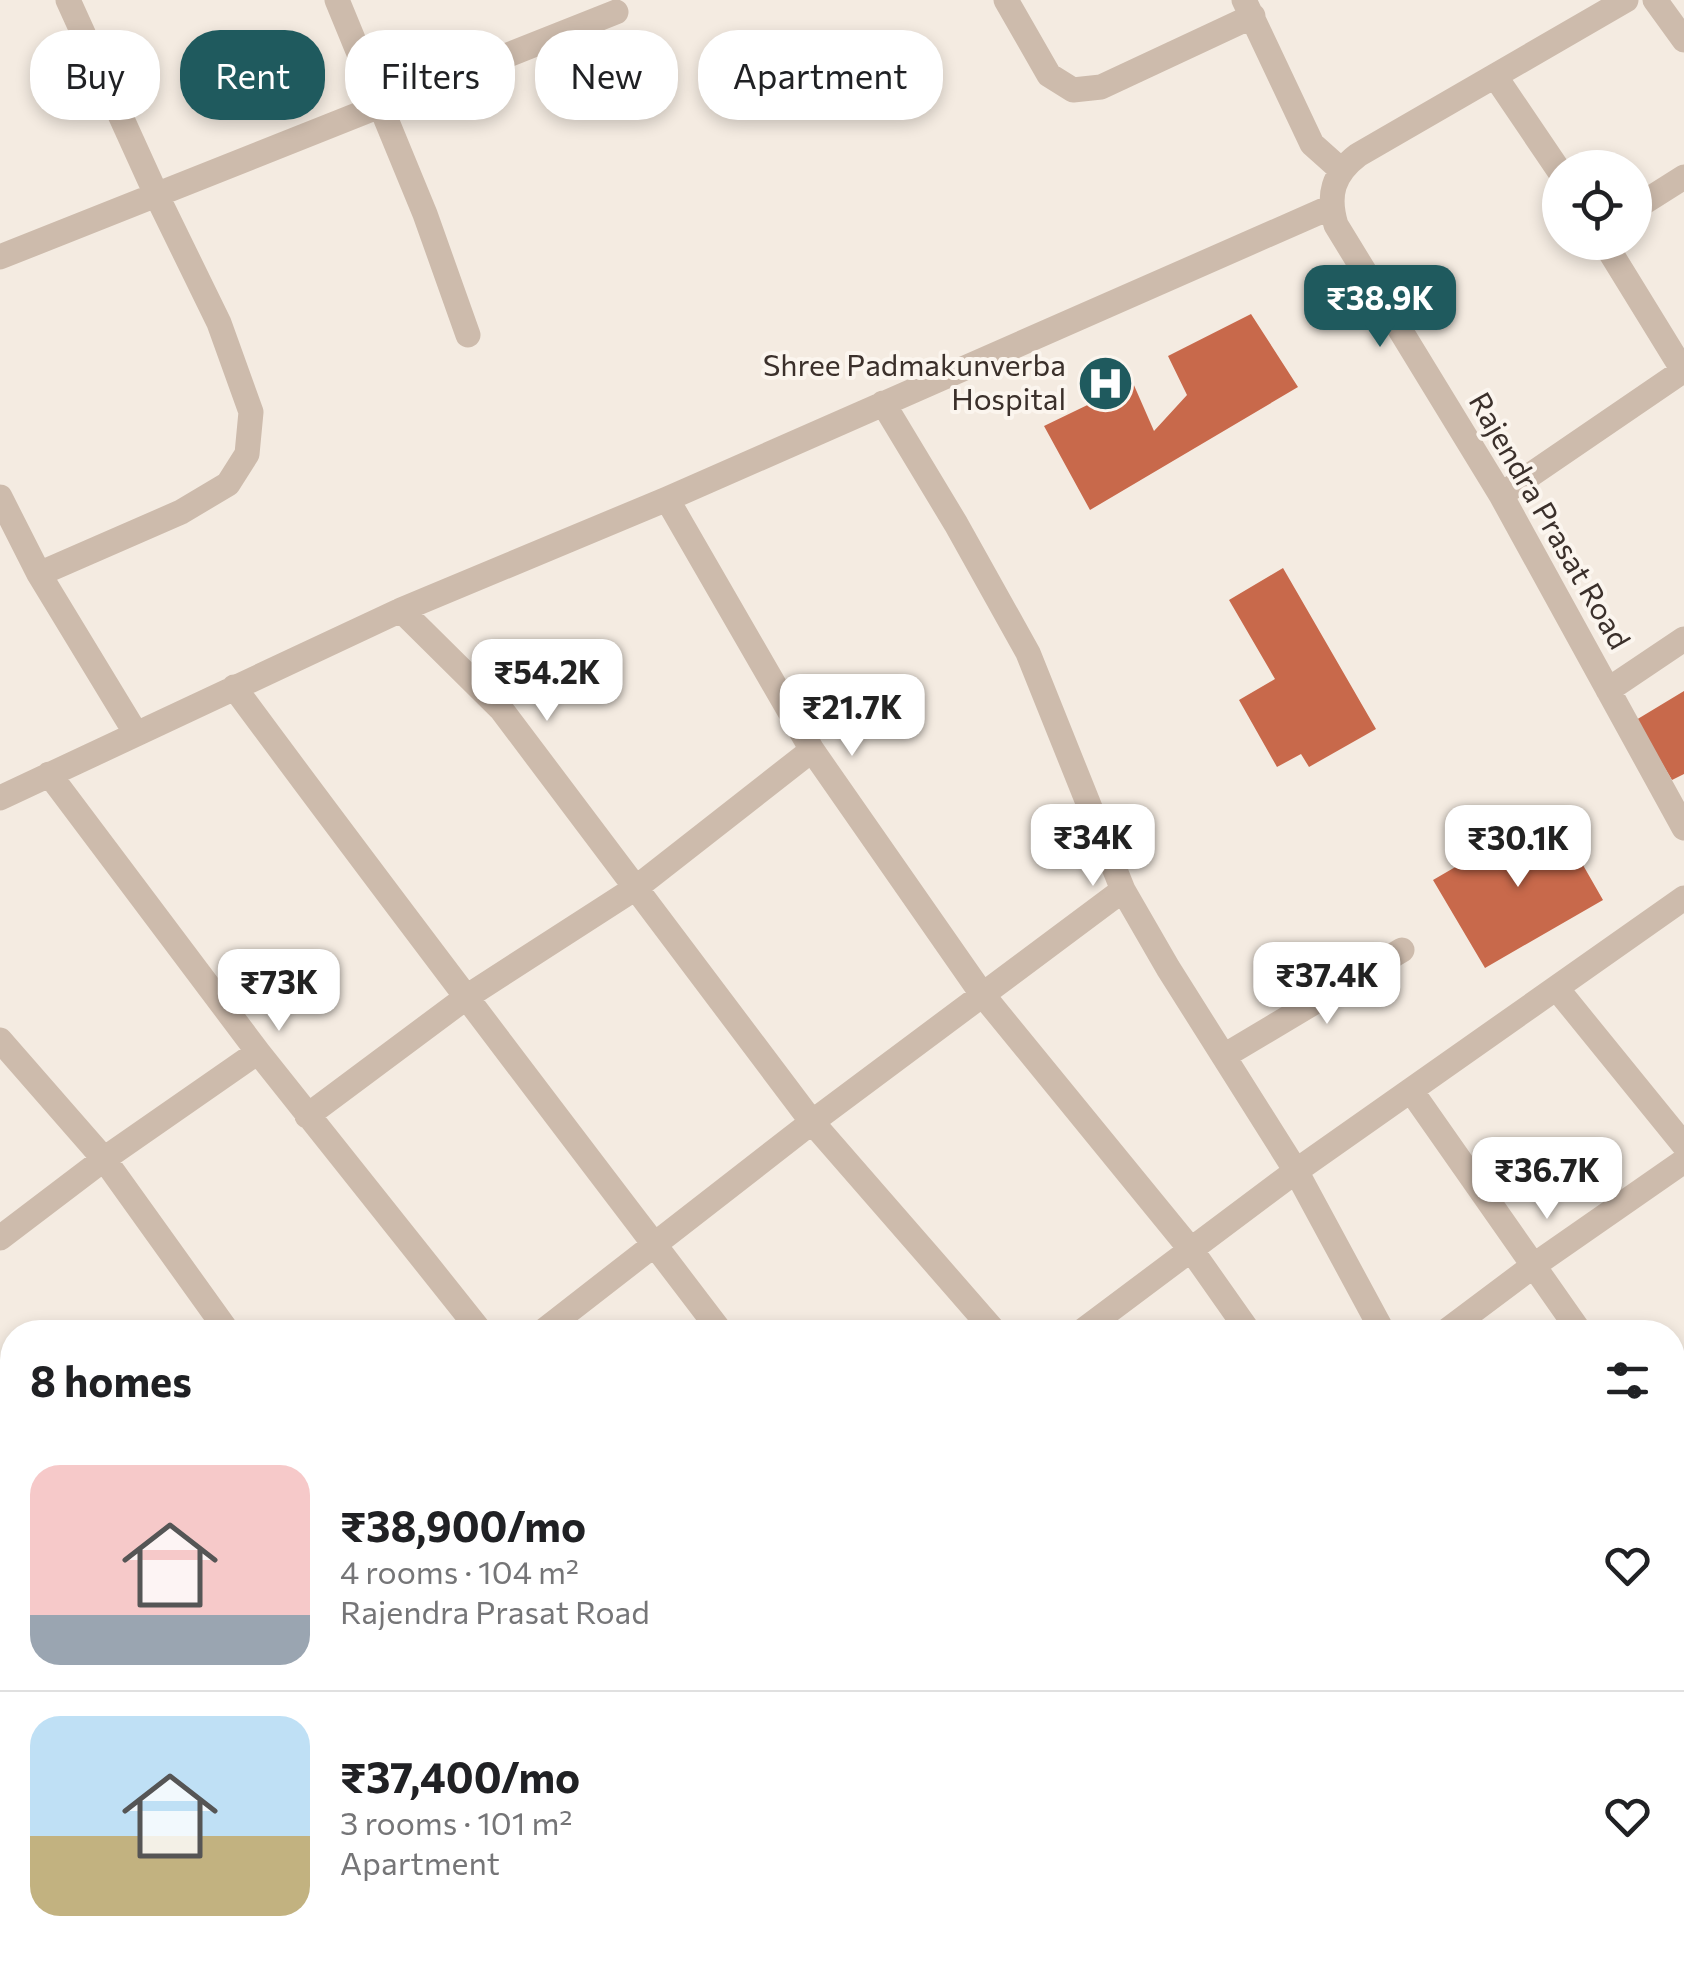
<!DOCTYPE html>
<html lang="en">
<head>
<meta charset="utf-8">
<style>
	:root { --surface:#fff; --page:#f2f2f2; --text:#202124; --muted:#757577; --line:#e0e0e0; --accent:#1f5a5e }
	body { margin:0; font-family:Commissioner,sans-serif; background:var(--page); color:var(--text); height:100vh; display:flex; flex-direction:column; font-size:38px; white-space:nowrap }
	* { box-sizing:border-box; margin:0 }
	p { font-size:32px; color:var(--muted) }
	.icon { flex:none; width:55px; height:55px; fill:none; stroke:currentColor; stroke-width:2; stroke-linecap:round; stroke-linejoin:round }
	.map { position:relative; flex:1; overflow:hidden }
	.details { position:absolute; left:0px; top:1320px; width:1685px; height:642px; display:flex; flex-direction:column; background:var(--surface); border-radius:40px 40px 0 0; box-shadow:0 5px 15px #0003 }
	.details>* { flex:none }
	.hud { position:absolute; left:30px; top:30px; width:1000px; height:90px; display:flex; gap:20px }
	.buttons { position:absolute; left:1542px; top:150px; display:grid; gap:20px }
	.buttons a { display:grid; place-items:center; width:110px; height:110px; border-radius:50%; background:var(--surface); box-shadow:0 5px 15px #0003; font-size:50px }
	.price { position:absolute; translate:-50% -85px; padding:0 22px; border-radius:20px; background:#fff; color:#222; font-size:32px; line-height:65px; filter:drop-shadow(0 2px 5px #0008) }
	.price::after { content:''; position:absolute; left:50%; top:60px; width:30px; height:22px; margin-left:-15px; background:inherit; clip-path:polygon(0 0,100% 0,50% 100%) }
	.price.on { background:var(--accent); color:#fff }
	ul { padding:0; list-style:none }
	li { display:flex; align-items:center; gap:30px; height:250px; padding:0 30px }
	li+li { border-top:2px solid var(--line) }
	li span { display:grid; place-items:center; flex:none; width:280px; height:200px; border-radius:30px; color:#555 }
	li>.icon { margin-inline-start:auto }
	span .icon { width:120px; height:120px; fill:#fffc; stroke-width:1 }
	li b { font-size:42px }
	h2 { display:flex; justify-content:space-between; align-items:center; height:120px; padding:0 30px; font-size:42px }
	.tag { padding:0 35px; border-radius:40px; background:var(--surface); box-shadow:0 5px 15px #0003; font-size:35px; line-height:90px }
	.tag.on { background:var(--accent); color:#fff }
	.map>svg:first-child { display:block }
	.building { fill:#c8694b }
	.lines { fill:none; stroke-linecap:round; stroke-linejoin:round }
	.minor { stroke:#cdbbac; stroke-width:25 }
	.labels { text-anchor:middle; stroke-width:8; stroke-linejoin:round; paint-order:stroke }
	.poi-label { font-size:30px; fill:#3b302b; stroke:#fbf5ee; text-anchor:end }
	.street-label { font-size:30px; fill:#3b302b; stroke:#fbf5ee }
</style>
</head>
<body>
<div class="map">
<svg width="1684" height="1961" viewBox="0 0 1684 1961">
	<rect width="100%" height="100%" fill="#f4ebe1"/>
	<path class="building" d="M1251,314L1298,387L1090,510L1044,426L1133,383L1154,431L1187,395L1168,356Z
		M1283,568L1376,729L1309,767L1301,754L1277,767L1239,700L1275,679L1229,600Z
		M1684,691V774L1672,780L1636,720Z
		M1552,811L1603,900L1485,968L1433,880Z"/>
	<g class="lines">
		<path class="minor" d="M337,0L425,214L468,335
			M1006,0L1049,75L1073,90L1101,87L1253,16
			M1244,0L1312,144L1340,169
			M1626,0L1358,155C1333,174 1327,195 1336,225L1501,495L1684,828
			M1655,0L1684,40
			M1495,76L1560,172
			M1635,208L1684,177
			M1604,242L1684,372
			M0,257L616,12
			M883,403L956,524L1028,653L1123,890L1168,968L1296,1171L1383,1332
			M1501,495L1684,370
			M0,497L39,574L135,732
			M667,499L812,750
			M39,574L181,512L228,484L247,454L251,412L219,323L156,194L68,0
			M401,610L501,709L812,1122L995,1332
			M234,687C394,904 558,1118 721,1332
			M1608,690L1684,639
			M49,774L258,1052
			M0,798L401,610L667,499L1331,207
			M1558,990L1684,1145
			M0,1040L104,1159L228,1332
			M1224,1056L1402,950
			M1412,1092L1580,1332
			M307,1116L468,996L637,887L812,750L982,994L1192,1251L1249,1332
			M0,1238L104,1159L258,1052L481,1332
			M542,1332L812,1122L1123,890
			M1081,1332L1296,1171L1684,898
			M1445,1332L1533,1266L1684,1161
			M0,1438L12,1452
			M1672,1463L1684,1479
			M1672,1565L1684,1555
			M0,1679L12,1695
			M1672,1873L1684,1895
			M0,1884L8,1896
			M221,1950L230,1961
			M404,1950L414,1961
			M682,1950L691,1961
			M938,1950L947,1961
			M1312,1950L1316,1961
			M1538,1950L1544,1961
			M619,1961L634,1950
			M1136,1961L1152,1950
			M1665,1961L1684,1952"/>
	</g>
	<defs>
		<symbol id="hospital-disc" viewBox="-11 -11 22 22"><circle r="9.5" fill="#1f5a5e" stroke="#fbf5ee"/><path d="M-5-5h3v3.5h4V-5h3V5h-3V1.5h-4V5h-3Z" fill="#fff"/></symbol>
	</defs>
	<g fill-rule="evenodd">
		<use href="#hospital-disc" x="1074" y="352" width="63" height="63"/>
	</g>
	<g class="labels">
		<g class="poi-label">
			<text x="1066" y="376">Shree Padmakunverba<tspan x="1066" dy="34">Hospital</tspan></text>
		</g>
		<g class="street-label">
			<text transform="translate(1549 521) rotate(60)" y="10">Rajendra Prasat Road</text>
		</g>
	</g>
</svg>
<div class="buttons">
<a><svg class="icon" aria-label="locate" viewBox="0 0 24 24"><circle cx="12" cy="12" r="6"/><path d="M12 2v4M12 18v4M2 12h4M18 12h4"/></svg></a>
</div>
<b class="price on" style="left:1380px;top:350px">₹38.9K</b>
<b class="price" style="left:547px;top:724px">₹54.2K</b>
<b class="price" style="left:852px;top:759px">₹21.7K</b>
<b class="price" style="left:1093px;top:889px">₹34K</b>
<b class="price" style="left:1518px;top:890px">₹30.1K</b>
<b class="price" style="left:1327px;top:1027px">₹37.4K</b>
<b class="price" style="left:279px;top:1034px">₹73K</b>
<b class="price" style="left:1547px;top:1222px">₹36.7K</b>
<div class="hud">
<a class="tag">Buy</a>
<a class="tag on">Rent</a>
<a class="tag">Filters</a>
<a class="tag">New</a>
<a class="tag">Apartment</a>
</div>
<section class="details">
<h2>8 homes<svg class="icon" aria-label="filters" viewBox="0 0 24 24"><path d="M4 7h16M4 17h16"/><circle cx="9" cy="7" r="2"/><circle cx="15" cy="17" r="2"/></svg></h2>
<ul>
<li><span style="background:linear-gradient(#f6c9c9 75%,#9aa5b1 0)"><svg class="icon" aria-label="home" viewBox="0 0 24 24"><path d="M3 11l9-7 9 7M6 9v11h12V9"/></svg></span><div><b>₹38,900/mo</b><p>4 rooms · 104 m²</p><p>Rajendra Prasat Road</p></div><svg class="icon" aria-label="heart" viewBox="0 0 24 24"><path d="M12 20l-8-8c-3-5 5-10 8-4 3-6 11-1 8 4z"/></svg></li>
<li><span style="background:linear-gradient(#bfe0f5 60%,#c2b280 0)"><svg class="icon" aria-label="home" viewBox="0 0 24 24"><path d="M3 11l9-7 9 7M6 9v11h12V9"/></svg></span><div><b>₹37,400/mo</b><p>3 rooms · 101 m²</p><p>Apartment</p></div><svg class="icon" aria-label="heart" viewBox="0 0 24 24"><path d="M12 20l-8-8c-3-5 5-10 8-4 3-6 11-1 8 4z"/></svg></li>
</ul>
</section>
</div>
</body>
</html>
